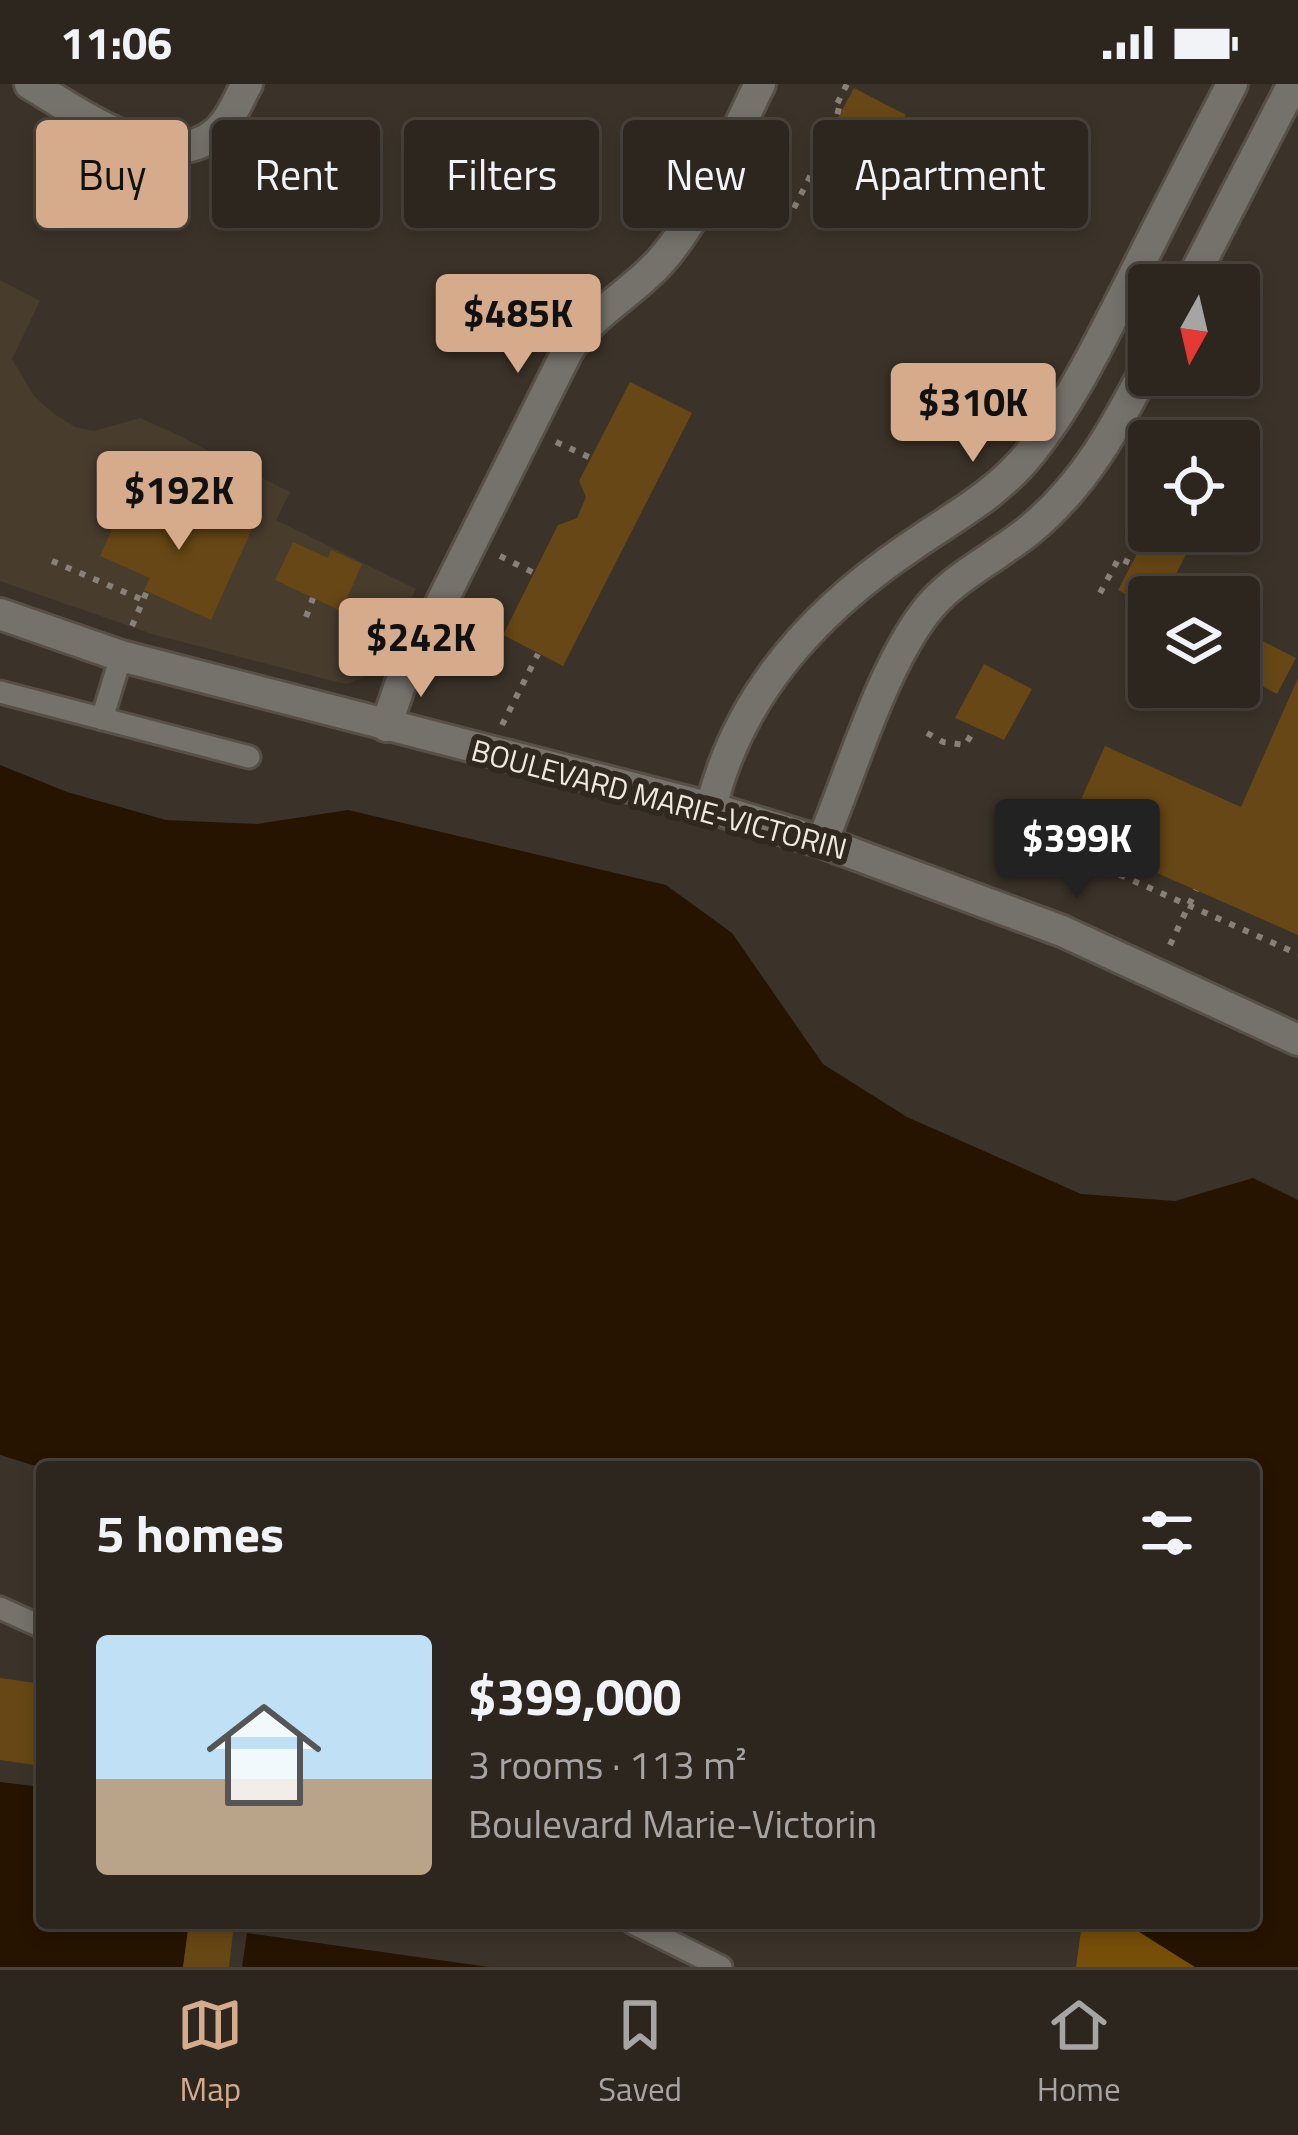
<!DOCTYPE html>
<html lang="en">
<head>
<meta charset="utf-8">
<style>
	:root { --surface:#2c261f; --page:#38322c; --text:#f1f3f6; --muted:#a6a5a4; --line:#48433d; --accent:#d6ab8b }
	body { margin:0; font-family:"Titillium Web",sans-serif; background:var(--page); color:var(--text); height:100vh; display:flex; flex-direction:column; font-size:45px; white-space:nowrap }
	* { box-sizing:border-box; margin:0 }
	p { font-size:39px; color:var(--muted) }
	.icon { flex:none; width:66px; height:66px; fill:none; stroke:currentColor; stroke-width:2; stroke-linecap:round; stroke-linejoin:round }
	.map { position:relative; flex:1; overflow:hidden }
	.drawer { position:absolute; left:36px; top:1377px; width:1224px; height:468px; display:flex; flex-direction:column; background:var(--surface); border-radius:12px; box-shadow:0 6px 18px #0003,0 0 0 3px var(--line) }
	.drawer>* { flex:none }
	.guide { position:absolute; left:36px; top:36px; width:1227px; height:108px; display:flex; gap:24px }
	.needle { width:78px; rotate:188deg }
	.fabs { position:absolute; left:1128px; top:180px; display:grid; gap:24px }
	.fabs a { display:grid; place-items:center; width:132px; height:132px; border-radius:12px; background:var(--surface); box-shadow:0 6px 18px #0003,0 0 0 3px var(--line); font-size:60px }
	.price { position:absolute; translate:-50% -102px; padding:0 27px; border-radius:12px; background:var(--accent); color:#111; font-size:39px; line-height:78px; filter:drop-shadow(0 3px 6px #0008) }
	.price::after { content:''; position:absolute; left:50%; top:72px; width:36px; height:27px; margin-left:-18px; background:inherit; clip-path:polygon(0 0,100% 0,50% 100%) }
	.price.selected { background:#222; color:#fff }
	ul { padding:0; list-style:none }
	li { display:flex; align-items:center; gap:36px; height:300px; padding:0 60px }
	li span { display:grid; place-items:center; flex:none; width:336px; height:240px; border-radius:12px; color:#555 }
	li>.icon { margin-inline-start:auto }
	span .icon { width:144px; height:144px; fill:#fffc; stroke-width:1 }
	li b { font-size:51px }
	h2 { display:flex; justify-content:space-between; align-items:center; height:144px; padding:0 60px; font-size:51px }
	.chip { padding:0 42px; border-radius:12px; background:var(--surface); box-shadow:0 6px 18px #0003,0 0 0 3px var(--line); font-size:42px; line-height:108px }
	.chip.selected { background:var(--accent); color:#111 }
	.status { display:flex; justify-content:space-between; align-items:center; height:84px; padding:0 60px; background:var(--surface); direction:ltr }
	.status svg { height:33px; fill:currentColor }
	.dock { display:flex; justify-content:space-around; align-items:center; height:168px; border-top:3px solid var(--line); background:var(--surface); font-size:33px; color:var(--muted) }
	.dock a { display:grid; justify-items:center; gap:6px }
	.dock .selected { color:var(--accent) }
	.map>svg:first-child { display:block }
	.built { fill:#483c2d }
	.green { fill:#764e08 }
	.water { fill:#261400 }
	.building { fill:#674715 }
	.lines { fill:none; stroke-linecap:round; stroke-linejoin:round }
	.service-casing { stroke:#585047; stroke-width:27 }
	.minor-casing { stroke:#585047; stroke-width:36 }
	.tertiary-casing { stroke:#585047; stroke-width:36 }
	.path { stroke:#888179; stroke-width:6; stroke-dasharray:6 9; stroke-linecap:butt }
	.service { stroke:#75716b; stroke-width:21 }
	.minor { stroke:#75716b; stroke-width:30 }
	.tertiary { stroke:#75716b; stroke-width:30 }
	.labels { text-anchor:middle; stroke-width:12; stroke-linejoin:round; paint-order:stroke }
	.street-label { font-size:30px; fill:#eee9e2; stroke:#31291f }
</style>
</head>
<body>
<div class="status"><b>11:06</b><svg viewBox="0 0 49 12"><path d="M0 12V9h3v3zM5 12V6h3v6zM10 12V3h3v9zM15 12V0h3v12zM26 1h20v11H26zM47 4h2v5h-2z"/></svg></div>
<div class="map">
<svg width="1298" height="1883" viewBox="0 0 1298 1883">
	<rect width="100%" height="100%" fill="#3b3329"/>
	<path class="built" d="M0,196L40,217L12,275L34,312L53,329L75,343L94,347L140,334L176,350L290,408L276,436L416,505L378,578L372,575L363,594L347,600L329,596L155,551L0,497Z"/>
	<path class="green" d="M1082,1839H1125L1195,1883H1076Z"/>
	<path class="water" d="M0,681L67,708L166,736L257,740L348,726L666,801L732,849L823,980L907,1033L1081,1110L1175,1117L1253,1094L1298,1116V1883H1195L1125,1839H1254V1383L42,1384L0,1371Z
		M0,1698L42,1703V1839H189L183,1883H0Z
		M247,1849L489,1883H242Z"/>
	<path class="building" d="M854,4L906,31L882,78L888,81L864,126L815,100L837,57L828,52Z
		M630,298L692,329L563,582L503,551L558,441L577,434L586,413L579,397Z
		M158,416L191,431L196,420L252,445L211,536L144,506L150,494L100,472L123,420L150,432Z
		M1149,447L1189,465L1164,513H1149V522L1118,506Z
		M293,458L328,474L331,466L362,480L341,527L275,496Z
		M1249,550L1296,574L1277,610L1239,590V570Z
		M1140,562L1149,566V596L1129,587Z
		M984,580L1032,605L1004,656L955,634Z
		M1298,594V851L1066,749L1105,662L1241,723Z
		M0,1594L42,1600V1682L0,1676Z
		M189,1839H234L229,1883H183Z"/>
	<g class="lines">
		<defs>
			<path id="service" d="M0,608L249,673
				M102,635L121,572
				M0,1524L42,1543
				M633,1839L721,1883"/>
			<path id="minor" d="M30,0C78,28 165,94 217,48C231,36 238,16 247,0
				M386,642L400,601L567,268C591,229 630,211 660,178C704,128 730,59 760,0"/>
			<path id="tertiary" d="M1189,201L1293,0
				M0,530L121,572L711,724L822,758L1062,847L1298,956
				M711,724C738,610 815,527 910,463C953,433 998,410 1031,368C1071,318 1099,259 1128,203C1162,135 1197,68 1232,0
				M822,758C851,689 880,589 924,530C951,493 998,473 1032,444C1086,399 1117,341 1149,279"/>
		</defs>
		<use href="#service" class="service-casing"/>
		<use href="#minor" class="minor-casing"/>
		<use href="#tertiary" class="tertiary-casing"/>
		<path class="path" d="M841,28L834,26L847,0
			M794,124L818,77L825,81
			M556,358L591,374
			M500,472L534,489
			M52,477L143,516
			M1100,509L1119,474L1132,480
			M306,533L313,514
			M132,542L147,507
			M502,641L538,570
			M927,649L943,658L965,661L975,645
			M1087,758L1080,773L1298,870
			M1117,789L1123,775
			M1170,861L1196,806"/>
		<use href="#service" class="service"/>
		<use href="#minor" class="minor"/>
		<use href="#tertiary" class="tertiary"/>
	</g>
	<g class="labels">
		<g class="street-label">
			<text transform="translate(659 716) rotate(15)" y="10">BOULEVARD MARIE-VICTORIN</text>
		</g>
	</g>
</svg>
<div class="fabs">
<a><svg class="needle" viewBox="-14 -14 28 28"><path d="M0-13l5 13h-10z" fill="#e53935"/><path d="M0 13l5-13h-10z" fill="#a6a5a4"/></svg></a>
<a><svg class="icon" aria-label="locate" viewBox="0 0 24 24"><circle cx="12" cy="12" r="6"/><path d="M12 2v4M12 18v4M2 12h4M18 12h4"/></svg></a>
<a><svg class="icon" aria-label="layers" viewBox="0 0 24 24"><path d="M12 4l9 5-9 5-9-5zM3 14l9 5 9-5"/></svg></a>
</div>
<b class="price" style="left:518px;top:292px">$485K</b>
<b class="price" style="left:973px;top:381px">$310K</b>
<b class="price" style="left:179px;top:469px">$192K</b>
<b class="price" style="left:421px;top:616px">$242K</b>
<b class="price selected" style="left:1077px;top:817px">$399K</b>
<div class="guide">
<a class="chip selected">Buy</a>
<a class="chip">Rent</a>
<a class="chip">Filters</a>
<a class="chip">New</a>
<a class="chip">Apartment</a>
</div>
<section class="drawer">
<h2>5 homes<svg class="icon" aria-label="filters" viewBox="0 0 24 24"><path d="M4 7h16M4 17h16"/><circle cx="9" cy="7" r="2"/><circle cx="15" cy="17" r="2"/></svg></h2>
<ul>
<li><span style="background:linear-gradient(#bfe0f5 60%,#b9a48a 0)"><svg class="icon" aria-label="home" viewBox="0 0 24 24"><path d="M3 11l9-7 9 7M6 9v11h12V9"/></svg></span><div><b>$399,000</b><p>3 rooms · 113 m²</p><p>Boulevard Marie-Victorin</p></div></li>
</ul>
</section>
</div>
<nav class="dock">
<a class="selected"><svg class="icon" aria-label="map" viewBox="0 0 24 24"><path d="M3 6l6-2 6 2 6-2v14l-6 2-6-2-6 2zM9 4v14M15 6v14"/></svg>Map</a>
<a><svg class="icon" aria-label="saved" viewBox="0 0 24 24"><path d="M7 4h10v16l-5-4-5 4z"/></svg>Saved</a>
<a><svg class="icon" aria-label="home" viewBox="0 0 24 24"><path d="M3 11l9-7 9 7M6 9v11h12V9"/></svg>Home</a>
</nav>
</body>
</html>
